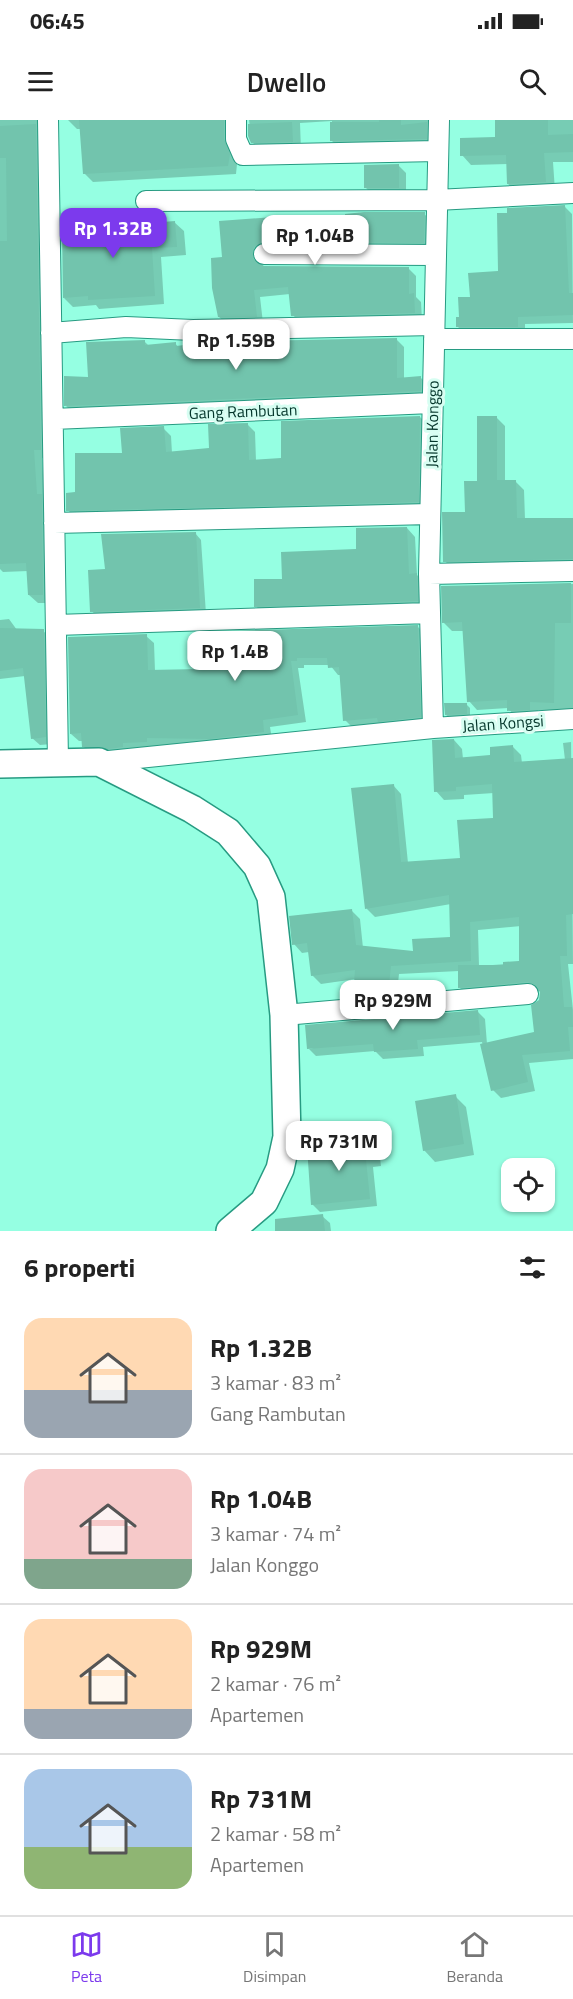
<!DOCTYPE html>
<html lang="id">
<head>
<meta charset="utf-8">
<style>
	:root { --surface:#fff; --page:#f2f2f2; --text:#222; --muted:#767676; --line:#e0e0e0; --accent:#7c3aed }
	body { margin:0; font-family:"Titillium Web",sans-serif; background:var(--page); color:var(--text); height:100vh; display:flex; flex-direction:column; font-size:22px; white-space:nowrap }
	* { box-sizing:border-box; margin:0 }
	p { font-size:20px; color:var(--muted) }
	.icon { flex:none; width:33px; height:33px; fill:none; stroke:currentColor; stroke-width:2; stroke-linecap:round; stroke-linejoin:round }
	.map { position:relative; height:1111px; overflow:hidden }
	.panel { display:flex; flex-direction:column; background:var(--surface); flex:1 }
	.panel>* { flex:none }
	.fabs { position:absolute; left:501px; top:1038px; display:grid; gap:12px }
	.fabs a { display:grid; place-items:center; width:54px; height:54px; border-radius:12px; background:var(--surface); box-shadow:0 2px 4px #0004; font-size:30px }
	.price { position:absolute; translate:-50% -51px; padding:0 14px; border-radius:12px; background:#fff; color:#222; font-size:20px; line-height:39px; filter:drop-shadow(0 2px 3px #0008) }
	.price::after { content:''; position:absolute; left:50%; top:36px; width:18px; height:14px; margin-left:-9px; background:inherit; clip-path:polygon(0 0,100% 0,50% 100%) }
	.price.active { background:var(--accent); color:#fff }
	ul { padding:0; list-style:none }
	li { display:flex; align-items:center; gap:18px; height:150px; padding:0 24px }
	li+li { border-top:2px solid var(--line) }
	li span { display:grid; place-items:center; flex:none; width:168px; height:120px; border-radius:18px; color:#555 }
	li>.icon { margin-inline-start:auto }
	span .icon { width:72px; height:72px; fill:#fffc; stroke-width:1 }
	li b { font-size:26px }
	h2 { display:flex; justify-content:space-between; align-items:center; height:72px; padding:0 24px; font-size:26px }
	.status { display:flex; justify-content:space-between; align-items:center; height:42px; padding:0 30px; background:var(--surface); direction:ltr }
	.status svg { height:16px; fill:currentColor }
	header { display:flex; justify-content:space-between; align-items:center; height:78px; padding:0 24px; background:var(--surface); font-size:27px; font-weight:600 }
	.menu { display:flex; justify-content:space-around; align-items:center; height:84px; border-top:2px solid var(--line); background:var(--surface); font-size:16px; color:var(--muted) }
	.menu a { display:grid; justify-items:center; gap:3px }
	.menu .active { color:var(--accent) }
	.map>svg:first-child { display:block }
	.shadow { fill:#0003; fill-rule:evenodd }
	.building { fill:#72c4ad }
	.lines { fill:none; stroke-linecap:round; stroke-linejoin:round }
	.street-casing { stroke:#279b82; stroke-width:22 }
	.secondary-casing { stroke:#279b82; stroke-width:30 }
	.street { stroke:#fff; stroke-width:20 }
	.secondary { stroke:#fff; stroke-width:27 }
	.labels { text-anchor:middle; stroke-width:6; stroke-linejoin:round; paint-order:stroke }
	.street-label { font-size:16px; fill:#03352a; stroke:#d7fef2 }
</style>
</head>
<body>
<div class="status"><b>06:45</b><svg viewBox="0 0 49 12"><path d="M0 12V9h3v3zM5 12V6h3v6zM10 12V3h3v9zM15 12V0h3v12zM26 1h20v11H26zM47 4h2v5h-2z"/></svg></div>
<header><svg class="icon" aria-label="menu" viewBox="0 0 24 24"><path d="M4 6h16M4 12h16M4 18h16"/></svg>Dwello<svg class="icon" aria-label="search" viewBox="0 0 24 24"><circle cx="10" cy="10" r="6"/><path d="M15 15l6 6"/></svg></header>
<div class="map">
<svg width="573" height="1111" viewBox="0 0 573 1111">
	<rect width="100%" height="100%" fill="#95ffe2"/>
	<path class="shadow" d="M0,0H39L49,338H42L51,483H38L29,475L28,451L3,452L0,449Z
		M68,0H237L232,29L237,44L236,54L93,62L84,53L81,9H77Z
		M249,0H440L435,27L340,29L332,21V1L300,3L301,30L261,31L252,22Z
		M496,0H573V42H553L555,71L518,73L508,64V44L471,45L462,35L497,18Z
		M398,45L406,53V75H373L366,68Z
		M565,87L572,94L573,203L525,204V214H465L457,206L471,178Z
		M424,94L432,101L431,130L259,141L264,147L408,148L416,156V177L421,182L422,200L300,203L293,195L290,174L260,177L263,203L227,204L219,197L223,139L299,97L303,100H347Z
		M174,102L184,111L186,135L161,137L164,184L99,189L96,185L73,187L64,178Z
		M396,219L404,227V259L421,258L428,265V279L74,294L66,286L89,258L144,221L149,226L175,223L179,228Z
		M420,297L428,305L426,389L75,398L68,390L77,374L124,334L163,308L171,316L172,333L210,329L247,304L255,312L256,341L282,340Z
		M496,297L505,306V362L515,361L524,370L525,399H573V447L453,450L445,441L479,362Z
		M407,408L415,417L417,455L425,463L426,489L264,495L256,486L283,460Z
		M195,413L201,420L206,494L98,498L92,491L106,451Z
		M573,464V591L538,590V598L517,599L508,588L477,590L469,581L464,511H452L444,503L443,467Z
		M9,499L17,510L43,511L51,518L52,624L40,625L32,618L25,556L0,559V500Z
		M418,507L426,515L428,605L353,608L345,600L342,555H338L330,545H304V548H298L306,602L270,607L272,619L219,626H154L155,629L91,634L83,626V621H79L71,614L146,516L154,523L155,551L203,550Z
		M466,584L470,588V597L450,598L446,595Z
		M571,612L573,844H568L573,890V939L529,943L535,971L501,978L493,970L482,922L423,927L424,936L383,939L375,931L316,936L309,929L478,892L485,899L487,924L535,913L541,872L537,870L468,876L459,867V851L399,854L396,882L363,885L354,876L356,859L321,864L312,855L309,832L302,833L294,824L351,790L360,799L363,828L415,832L452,818L451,784L375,797L367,789L393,665L401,674L408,743L461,740L495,699L494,673L464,675V679L444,680L436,671L454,620L462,629L463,639L492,637L513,627L521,635L522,643L565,640L563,623L571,622ZM521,806V843L479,846L478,810Z
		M455,976L466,987L474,1035L435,1042L424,1030Z
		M372,1022L379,1029L381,1046L373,1047L377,1086L320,1092L312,1084Z
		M322,1096L330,1103L331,1111H286L285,1100Z"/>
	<path class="building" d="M79,0H224V19L230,34L228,46L83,54Z
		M379,0H401V5L427,2V19L330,21V2H379Z
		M495,0H548V15L573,14V32L544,33L546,62L507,64L506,35L460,36V18L495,17Z
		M292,2L293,22L251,23L248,16V4Z
		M36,4L41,330H34L37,374H42L43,475H28L26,443L0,444V121H7L6,38H0V6Z
		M399,44V68H364V45Z
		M565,85L569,173H573V195L518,197V207H456V197H459L458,177H470L468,153L498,151L497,93H507V88Z
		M364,92H425L424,123L264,122L254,127L253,139L264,146L409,147V174L414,173L415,193L291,196L288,167L254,170L257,197H218L212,168L211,138L222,137L219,101L300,95V99H345V94Z
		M137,101V104L175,101L177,127L152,128L155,176L88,180V176L63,178L62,108Z
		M397,218V258L421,256V271L64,286V256L88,257L86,222L145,220V225L176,222V226L211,222Z
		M420,296L419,382L66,391V373L75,372V333H122L120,308L164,306L166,332L209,328L208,304L248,303L249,340L281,338V301Z
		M477,296H497V360H516L517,398H573V439L443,442L442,392H465L464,361H477Z
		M407,407L409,454L417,453L418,481L254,487V459H282L281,432L356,429V408Z
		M196,412L200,488L90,492L88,450L105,449L101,414Z
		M571,463V503H555L554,583L530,582V590L507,591V580L467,582L462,502L442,503L441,466Z
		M418,505L421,597L378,602L377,598L343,601L339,547L328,548L327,538H297V541H291L298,595L263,600L264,612L210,619L147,618V622L123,623V627L108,629L82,627L81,613L70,614L68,517L147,514L148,550L201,549L200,512Z
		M0,508L44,509L46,617L31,619L23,548L0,551Z
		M444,583H467V594L445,595Z
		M454,619L455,638L490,635V627L513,625L514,642L573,638V794L566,795L567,836H560L564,887H572L573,907H568L570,931L522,935L528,962L491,971L480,924L534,912L531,885L539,880L540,872L537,867L528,862L458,868V845H503V842L519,841V797L470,802L471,841L391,846L388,874L353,877L355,850L311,856L307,823L292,825L289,796L352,789L356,825L413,831L412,819L450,817L449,775L365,789L351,668L394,664L401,742L460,738L457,700L493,698L492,664L456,667V671L434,672L432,620Z
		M478,890L480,915L417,920L418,929L374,932L373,924L307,929L305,905Z
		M456,974L464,1024L423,1031L415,981Z
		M372,1020L374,1039L366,1040L370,1079L311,1085L307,1027Z
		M323,1094L325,1111H275V1099Z"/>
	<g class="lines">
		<defs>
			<path id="street" d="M48,0L58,642
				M236,0V19L243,35L437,31
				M146,81L436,80L573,73
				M264,134L435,135
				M51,213L126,207L193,210L434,205
				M434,219H573
				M53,299L432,283
				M54,403L430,394
				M429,454L573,451
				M56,505L429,493
				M433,608L429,454L439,0
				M99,642L433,608L573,599
				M284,895L528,874"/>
			<path id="secondary" d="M0,644L99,642L192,689L228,712L257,746L271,777L284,895L287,1017L280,1049L264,1082L230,1111"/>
		</defs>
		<use href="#street" class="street-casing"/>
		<use href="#secondary" class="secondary-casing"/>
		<use href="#street" class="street"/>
		<use href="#secondary" class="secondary"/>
	</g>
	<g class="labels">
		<g class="street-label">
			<text transform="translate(243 291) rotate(-2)" y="6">Gang Rambutan</text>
			<text transform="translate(432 304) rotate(-89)" y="6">Jalan Konggo</text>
			<text transform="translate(503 603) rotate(-4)" y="6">Jalan Kongsi</text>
		</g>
	</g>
</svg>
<div class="fabs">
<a><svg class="icon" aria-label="locate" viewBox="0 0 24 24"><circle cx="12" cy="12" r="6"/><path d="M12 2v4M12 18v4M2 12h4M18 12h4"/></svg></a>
</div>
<b class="price active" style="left:113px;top:139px">Rp 1.32B</b>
<b class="price" style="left:315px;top:146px">Rp 1.04B</b>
<b class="price" style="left:236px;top:251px">Rp 1.59B</b>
<b class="price" style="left:235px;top:562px">Rp 1.4B</b>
<b class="price" style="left:393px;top:911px">Rp 929M</b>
<b class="price" style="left:339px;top:1052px">Rp 731M</b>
</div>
<section class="panel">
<h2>6 properti<svg class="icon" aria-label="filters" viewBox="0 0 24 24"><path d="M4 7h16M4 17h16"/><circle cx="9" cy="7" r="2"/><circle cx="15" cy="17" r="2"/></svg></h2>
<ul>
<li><span style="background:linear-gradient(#ffd9b3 60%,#9aa5b1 0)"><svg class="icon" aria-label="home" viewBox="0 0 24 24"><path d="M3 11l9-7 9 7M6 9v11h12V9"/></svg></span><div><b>Rp 1.32B</b><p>3 kamar · 83 m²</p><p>Gang Rambutan</p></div></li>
<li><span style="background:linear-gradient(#f6c9c9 75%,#7fa58c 0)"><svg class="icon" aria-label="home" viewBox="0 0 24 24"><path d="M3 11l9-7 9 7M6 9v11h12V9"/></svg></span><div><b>Rp 1.04B</b><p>3 kamar · 74 m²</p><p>Jalan Konggo</p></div></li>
<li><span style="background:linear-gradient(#ffd9b3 75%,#9aa5b1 0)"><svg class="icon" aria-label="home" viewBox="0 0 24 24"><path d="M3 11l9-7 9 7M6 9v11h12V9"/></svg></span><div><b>Rp 929M</b><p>2 kamar · 76 m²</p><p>Apartemen</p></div></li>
<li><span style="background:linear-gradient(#a9c7e8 65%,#8fb573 0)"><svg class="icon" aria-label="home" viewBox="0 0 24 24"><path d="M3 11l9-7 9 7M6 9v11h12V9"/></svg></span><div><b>Rp 731M</b><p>2 kamar · 58 m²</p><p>Apartemen</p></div></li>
</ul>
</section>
<nav class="menu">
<a class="active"><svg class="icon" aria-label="map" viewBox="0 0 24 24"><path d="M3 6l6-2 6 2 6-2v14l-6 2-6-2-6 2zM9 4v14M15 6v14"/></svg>Peta</a>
<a><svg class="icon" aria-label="saved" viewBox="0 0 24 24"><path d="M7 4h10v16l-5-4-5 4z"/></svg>Disimpan</a>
<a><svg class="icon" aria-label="home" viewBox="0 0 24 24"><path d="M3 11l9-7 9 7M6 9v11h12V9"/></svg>Beranda</a>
</nav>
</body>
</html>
